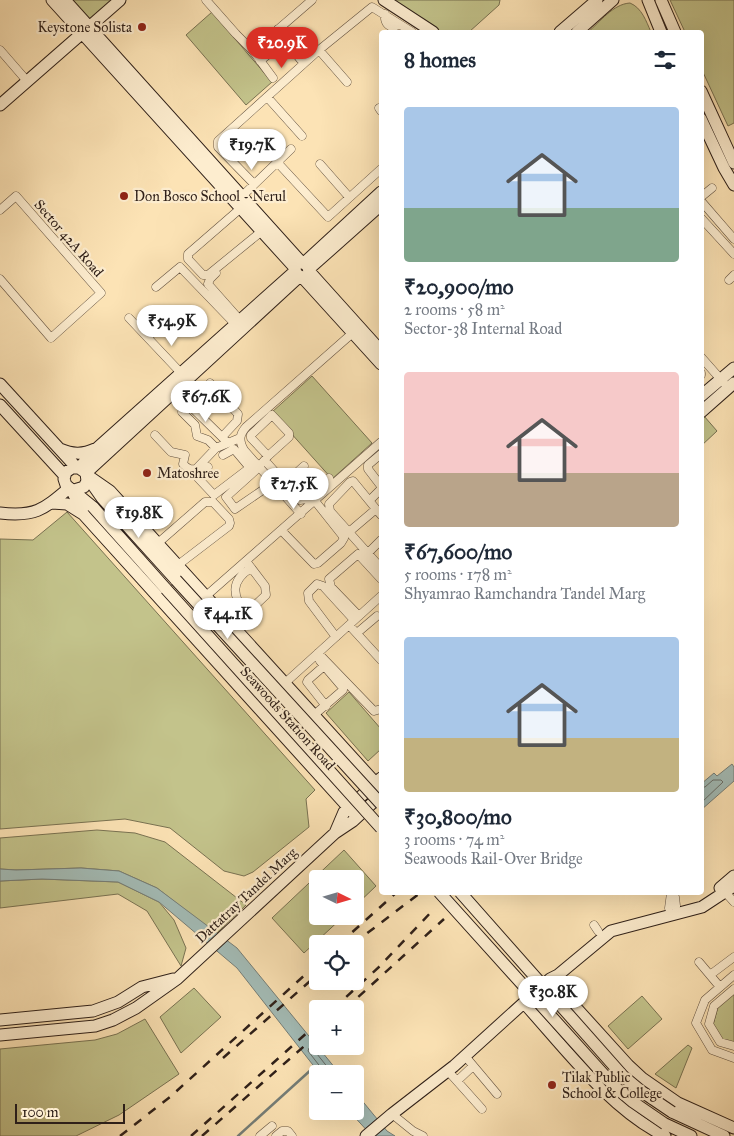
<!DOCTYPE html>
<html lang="en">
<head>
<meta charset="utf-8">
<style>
	:root { --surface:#fff; --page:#f2f2f3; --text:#1f2937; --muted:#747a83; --accent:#d93025 }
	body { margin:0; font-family:"IM FELL Great Primer",serif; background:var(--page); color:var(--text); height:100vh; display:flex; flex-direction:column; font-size:19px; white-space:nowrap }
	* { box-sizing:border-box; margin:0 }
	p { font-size:16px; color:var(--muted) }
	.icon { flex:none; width:28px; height:28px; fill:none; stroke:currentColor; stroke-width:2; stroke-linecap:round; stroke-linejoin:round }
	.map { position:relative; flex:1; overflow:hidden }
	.side { position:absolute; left:379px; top:30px; width:325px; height:865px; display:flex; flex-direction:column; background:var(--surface); border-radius:5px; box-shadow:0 5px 20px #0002 }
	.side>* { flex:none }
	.needle { width:32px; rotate:95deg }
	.controls { position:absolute; left:309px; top:870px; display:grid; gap:10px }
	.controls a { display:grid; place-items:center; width:55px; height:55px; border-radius:5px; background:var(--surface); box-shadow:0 5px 20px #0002; font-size:25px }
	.scale { position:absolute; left:15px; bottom:12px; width:110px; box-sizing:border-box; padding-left:5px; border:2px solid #2f2019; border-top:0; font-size:14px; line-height:18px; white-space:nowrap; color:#2f2019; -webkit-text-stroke:4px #fdedcf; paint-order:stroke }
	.price { position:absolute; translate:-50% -42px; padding:0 11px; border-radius:18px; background:#fff; color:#222; font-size:16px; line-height:32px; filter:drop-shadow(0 1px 2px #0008) }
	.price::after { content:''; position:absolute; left:50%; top:30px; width:15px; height:11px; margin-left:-8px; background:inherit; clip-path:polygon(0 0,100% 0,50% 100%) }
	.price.selected { background:var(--accent); color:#fff }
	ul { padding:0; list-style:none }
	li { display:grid; align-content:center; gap:10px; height:265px; padding:0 25px }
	li span { display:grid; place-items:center; height:155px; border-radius:5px; color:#555 }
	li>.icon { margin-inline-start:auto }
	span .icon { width:90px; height:90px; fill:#fffc; stroke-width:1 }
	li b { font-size:21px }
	h2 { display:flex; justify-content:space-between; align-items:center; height:60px; padding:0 25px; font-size:21px }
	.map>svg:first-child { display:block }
	.green { fill:#c3c38b; stroke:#797252 }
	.water { fill:#a3bcb7; stroke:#757e78 }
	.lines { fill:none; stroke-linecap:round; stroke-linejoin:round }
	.shore { stroke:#696e68; stroke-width:1 }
	.stream { stroke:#757e78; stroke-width:2.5 }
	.street-casing { stroke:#625140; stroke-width:9 }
	.secondary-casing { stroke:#2f2019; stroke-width:13 }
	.street { stroke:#fdedcf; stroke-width:8 }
	.secondary { stroke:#fdedcf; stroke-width:11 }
	.rail { stroke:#2f2019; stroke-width:2.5; stroke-dasharray:9 9; stroke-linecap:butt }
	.secondary-bridge-casing { stroke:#2f2019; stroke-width:13; stroke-linecap:butt }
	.secondary-bridge { stroke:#fdedcf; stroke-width:11 }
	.poi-dot { fill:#8f2418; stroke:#fdedcf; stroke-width:2 }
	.labels { text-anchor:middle; stroke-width:4.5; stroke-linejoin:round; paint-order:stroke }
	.poi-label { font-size:14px; fill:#2f2019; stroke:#fdedcf; text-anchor:start }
	.street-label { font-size:14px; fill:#2f2019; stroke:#fdedcf }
</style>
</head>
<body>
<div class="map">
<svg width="734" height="1136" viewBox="0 0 734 1136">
	<rect width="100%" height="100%" fill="#fce3b5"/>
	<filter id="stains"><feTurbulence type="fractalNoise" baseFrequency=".004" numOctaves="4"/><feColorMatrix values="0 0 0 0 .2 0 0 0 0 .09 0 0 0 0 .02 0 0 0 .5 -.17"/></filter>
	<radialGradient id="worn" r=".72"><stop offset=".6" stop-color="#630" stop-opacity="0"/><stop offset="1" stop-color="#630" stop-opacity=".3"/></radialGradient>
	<path class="green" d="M70,0H112L89,20Z
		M393,0H500L499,5L469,32H442Z
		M670,0H734V123L728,126L701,68V32H685Z
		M630,3C642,8 646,21 651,32H588C600,22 613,4 630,3Z
		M212,12L272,82L246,105L186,35Z
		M312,376L372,443L332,479L272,412Z
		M704,416L717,431L701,446V418Z
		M67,512L315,790L306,799L309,827L253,872L244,876L224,871L170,828L125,819L0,829V539L33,540Z
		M349,692L381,729V749L368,761L326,713Z
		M97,830L135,833L165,842L246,905L216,934L157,888L119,871L81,868L16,870L0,869V838Z
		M344,850L376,886L355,906V879H318V916H344L304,953L272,918Z
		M42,879L118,882L159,902L174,920L186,948L181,966L147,911L118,894L0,908V881Z
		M194,988L221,1017L181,1053L160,1017Z
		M734,993V1043L722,1039L713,1025L718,1007Z
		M642,996L662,1019L628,1049L608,1026Z
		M145,1019L179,1074L119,1115L76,1136H0V1049L95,1040L117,1034Z
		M688,1045L692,1048L676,1088L655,1074Z"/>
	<path class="water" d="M732,764L734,767V781L701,810V784L714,773L717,776Z
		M81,868L119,871L157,888L237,948L340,1074H320L237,968L159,902L118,882L42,879L0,881V869L16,870Z
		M355,1092L387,1131L395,1136H372L349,1111H355Z"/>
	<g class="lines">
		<path class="shore" d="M701,787H705L713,780H721L723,782L701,803
			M323,1074L322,1069L308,1051L309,1048L313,1049L333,1074"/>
		<path class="stream" d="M238,1136L313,1068"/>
		<defs>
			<path id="street" d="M206,0L236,34L253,51L312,0
				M385,14C384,23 390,31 399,24
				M278,29L300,59
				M0,50L27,81
				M319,50L347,82
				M253,51L273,78
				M260,61L286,40
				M268,98L302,136
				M379,108L381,111
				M277,162L328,217L381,169
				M320,164L349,197
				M254,184L218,147V141L319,50L372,7L412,32
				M701,197L712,188
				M239,199L291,149
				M701,201L734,239
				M241,208L188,254V259L203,275H208L262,231
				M0,210L16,196L101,293L51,338L0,279
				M701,218L734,254
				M216,273L210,279L208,284L239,319
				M729,280L734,275
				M156,287L180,267L234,323
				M129,318L180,372
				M148,337L171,315
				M701,357L724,383
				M701,373V375
				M210,383L238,414L237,421L222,437
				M175,391L228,443
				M182,412L195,425L197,436L208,440L216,448
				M155,435L171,452L185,455L183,464C188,469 190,470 196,469L216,448L240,438
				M381,454L368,465V469L381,486
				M223,455L234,449L250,468
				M268,456L251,438V435L272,415L289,433V437L268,456L256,470L226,497L235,509L273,483
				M268,464L300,500L306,499L329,478
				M208,467L198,478L214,495L256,463
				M282,486L304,466
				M372,498L381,489
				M376,509L353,481L350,482L329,504L330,511L381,568
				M301,514L244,450C239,441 239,435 246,427L356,330
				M281,530L314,564L318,563L341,543L344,538L342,535L315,501
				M349,532L376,509L381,515
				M158,543L205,502H213L229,519L230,523L229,526L178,565
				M368,553L381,540
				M206,596L381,442
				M246,614C232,596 230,581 251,568
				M359,616L331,587L329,579L358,554L381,579
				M349,625L381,660
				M233,626L266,595L265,586L246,561
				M357,633L377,616
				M336,637L309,601L308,593L317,584L323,586L354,620
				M318,653L374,711L381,709
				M324,666L308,680L307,682L326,706
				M285,683L381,596
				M314,715L343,690V688L320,661
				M725,889L726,893L734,902
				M671,894L675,897L676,906
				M669,908L671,893
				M594,925L598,931
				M699,962L720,987
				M710,975L734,957
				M734,975L705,1000L696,1023L712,1050L734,1058
				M734,989L714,1006L709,1024L720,1042L734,1046
				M465,1056L497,1094
				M448,1071L482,1109
				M457,1081L473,1066
				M392,1114L413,1131L423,1136
				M260,1136L272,1126
				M276,1136L282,1131H288L292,1136"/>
			<path id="secondary" d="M52,0L295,268L296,274L302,277L381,364
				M65,0L302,263L307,265L309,271L381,351
				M384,0L433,32
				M648,0L661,32
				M661,0L675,32
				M560,32L597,0
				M577,32L613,0
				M701,91L734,163
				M0,105L120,0
				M701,119L724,168L734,185
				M304,263L381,192
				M309,269L381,205
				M0,384L76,467
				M701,396L734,368
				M0,405L65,476
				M701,412L734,383
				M60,449C72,454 82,455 95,449
				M79,468L96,449L295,271
				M86,473L300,276
				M87,475L110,491L381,789
				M90,481L102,498L176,580
				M71,489L84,515L357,817
				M74,490L84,487L87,481L86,473L79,468H72L66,472L64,479L66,485L93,507L166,589
				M52,503L67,504L83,514
				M0,513C35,517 43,510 69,488
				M335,833L344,812L381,778
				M720,888L734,876
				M550,979L628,1065L642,1078L678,1103L734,1128
				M524,1003C564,1047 611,1110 665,1136
				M0,1020L93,1011L118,1002L142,987L173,979
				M0,1035L95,1026L113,1020L136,1008L177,979L335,833L353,821L381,795
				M672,1112L724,1136
				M665,1124L691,1136
				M366,1136L392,1114L454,1066L550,979L558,975L611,931L702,907L734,886"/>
		</defs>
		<use href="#street" class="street-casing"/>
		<use href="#secondary" class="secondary-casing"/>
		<use href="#street" class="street"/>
		<use href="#secondary" class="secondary"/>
		<path class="rail" d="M339,944L397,892
			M353,944L420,893
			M333,1009L380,966L434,909
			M345,1009L444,919
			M223,1058L318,974
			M120,1136L170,1097L318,963
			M191,1136L318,1023
			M202,1136L318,1034"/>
		<defs>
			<path id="secondary-bridge" d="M176,580L381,804
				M166,589L381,828
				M439,892L614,1086L633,1102L665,1124
				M460,892L623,1076L641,1091L672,1112"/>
		</defs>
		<use href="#secondary-bridge" class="secondary-bridge-casing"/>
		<use href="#secondary-bridge" class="secondary-bridge"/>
	</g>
	<g class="poi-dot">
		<circle cx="142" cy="27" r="5"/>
		<circle cx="124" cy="196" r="5"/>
		<circle cx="147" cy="473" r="5"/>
		<circle cx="552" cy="1085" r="5"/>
	</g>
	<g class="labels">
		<g class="poi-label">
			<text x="132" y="32" text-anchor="end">Keystone Solista</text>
			<text x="134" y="201">Don Bosco School - Nerul</text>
			<text x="157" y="478">Matoshree</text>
			<text x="562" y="1082">Tilak Public<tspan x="562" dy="16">School &amp; College</tspan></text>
		</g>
		<g class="street-label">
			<text transform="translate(69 238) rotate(49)" y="5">Sector 42A Road</text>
			<text transform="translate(288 718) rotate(48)" y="5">Seawoods Station Road</text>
			<text transform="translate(246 895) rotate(-43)" y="5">Dattatray Tandel Marg</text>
		</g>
	</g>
	<rect width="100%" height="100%" filter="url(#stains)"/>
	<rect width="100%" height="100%" fill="url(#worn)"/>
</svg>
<div class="controls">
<a><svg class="needle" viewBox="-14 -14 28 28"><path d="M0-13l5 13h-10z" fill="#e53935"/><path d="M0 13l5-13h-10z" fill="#747a83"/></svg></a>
<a><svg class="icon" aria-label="locate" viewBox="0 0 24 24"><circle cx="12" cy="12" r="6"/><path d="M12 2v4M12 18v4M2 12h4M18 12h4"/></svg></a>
<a>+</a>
<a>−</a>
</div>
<div class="scale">100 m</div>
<b class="price selected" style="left:282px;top:69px">₹20.9K</b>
<b class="price" style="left:252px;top:171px">₹19.7K</b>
<b class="price" style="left:172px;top:347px">₹54.9K</b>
<b class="price" style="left:206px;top:423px">₹67.6K</b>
<b class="price" style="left:294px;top:510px">₹27.5K</b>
<b class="price" style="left:139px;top:539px">₹19.8K</b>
<b class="price" style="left:228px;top:640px">₹44.1K</b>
<b class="price" style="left:553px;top:1018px">₹30.8K</b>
<section class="side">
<h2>8 homes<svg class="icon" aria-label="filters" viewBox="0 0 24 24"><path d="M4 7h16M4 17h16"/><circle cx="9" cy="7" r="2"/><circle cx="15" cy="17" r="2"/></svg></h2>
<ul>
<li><span style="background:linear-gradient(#a9c7e8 65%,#7fa58c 0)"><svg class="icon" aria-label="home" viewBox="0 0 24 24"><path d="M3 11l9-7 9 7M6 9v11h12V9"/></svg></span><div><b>₹20,900/mo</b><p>2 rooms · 58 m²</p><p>Sector-38 Internal Road</p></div></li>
<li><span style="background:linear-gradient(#f6c9c9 65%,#b9a48a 0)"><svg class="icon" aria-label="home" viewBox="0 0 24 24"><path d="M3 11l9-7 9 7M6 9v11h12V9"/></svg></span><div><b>₹67,600/mo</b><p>5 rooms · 178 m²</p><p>Shyamrao Ramchandra Tandel Marg</p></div></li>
<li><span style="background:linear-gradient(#a9c7e8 65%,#c2b280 0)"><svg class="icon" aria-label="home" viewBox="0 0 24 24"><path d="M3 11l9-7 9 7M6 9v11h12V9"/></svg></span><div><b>₹30,800/mo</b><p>3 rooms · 74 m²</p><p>Seawoods Rail-Over Bridge</p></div></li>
</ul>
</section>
</div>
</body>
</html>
